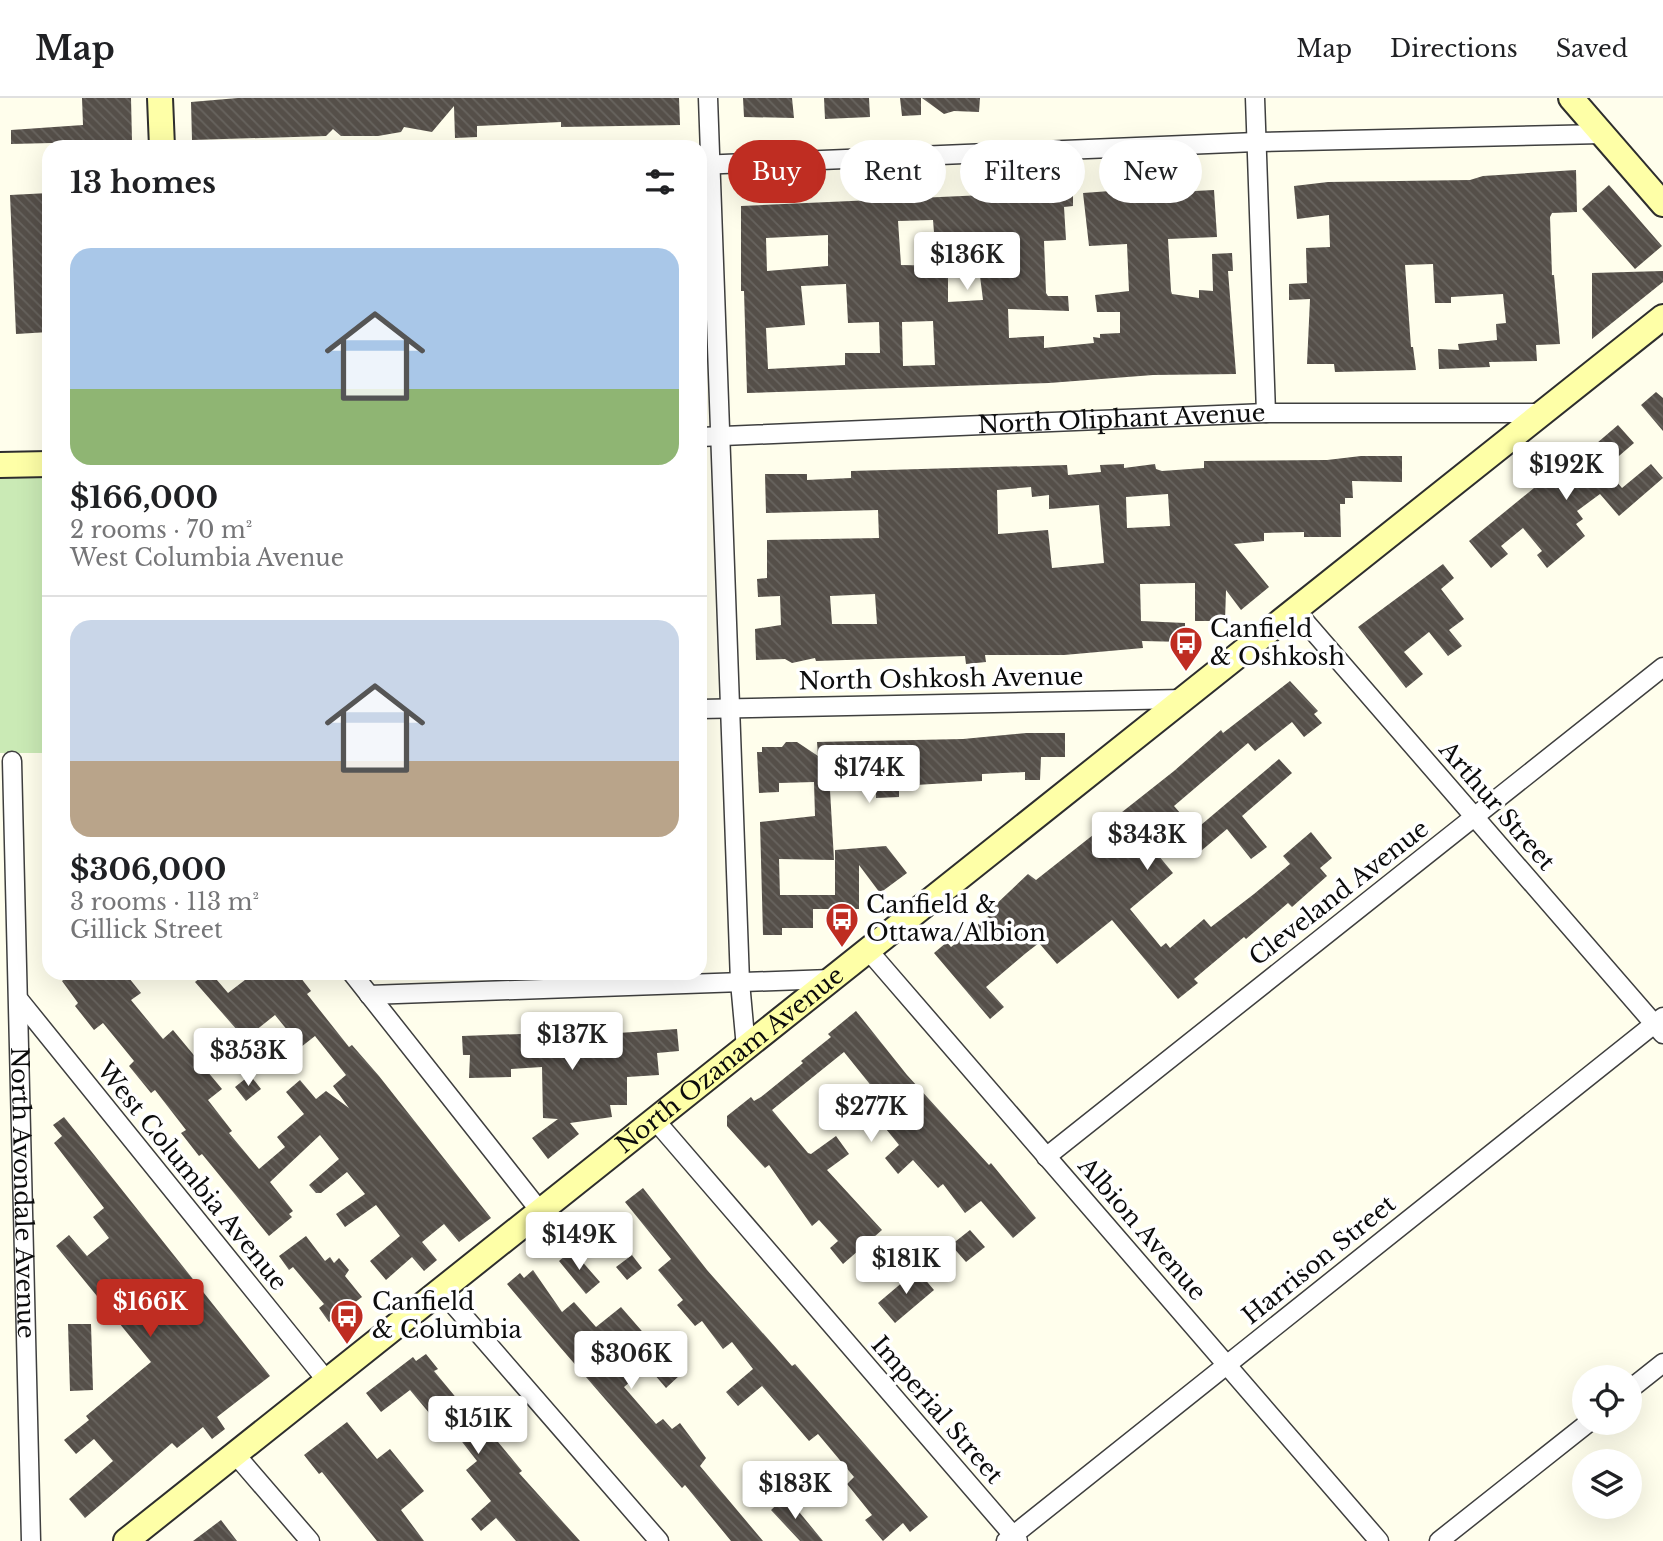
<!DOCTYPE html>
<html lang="en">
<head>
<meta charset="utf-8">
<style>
	:root { --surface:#fff; --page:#f6f6f6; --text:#202124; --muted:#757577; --line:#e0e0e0; --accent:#bf2d22 }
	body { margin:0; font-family:"Libre Baskerville",serif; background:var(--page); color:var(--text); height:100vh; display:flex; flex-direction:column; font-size:26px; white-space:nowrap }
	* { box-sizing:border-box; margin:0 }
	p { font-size:23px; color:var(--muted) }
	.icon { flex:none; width:38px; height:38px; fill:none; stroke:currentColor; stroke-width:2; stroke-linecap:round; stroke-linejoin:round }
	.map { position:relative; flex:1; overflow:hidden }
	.side { position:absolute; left:42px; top:42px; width:665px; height:840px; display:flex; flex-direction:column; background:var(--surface); border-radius:21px; box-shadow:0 7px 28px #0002 }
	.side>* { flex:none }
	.banner { position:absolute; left:728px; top:42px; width:665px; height:63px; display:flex; gap:14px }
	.controls { position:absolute; left:1572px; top:1267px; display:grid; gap:14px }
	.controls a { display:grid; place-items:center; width:70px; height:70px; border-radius:50%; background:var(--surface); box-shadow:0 7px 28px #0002; font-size:35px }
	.price { position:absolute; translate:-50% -60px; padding:0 16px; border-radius:7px; background:#fff; color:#222; font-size:23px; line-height:46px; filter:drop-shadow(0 2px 4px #0008) }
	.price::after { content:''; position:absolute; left:50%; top:42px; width:21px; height:16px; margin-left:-10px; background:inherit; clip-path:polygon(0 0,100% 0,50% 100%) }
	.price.active { background:var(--accent); color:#fff }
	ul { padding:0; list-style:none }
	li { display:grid; align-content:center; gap:14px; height:371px; padding:0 28px }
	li+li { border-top:2px solid var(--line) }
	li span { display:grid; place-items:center; height:217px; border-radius:21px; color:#555 }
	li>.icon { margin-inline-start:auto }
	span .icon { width:126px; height:126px; fill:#fffc; stroke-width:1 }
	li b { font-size:30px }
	h2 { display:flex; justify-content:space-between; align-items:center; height:84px; padding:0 28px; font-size:30px }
	.tag { padding:0 24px; border-radius:32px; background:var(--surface); box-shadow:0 7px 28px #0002; font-size:24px; line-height:63px }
	.tag.active { background:var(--accent); color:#fff }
	header { display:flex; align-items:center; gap:42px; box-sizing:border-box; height:98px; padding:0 35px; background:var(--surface); border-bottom:2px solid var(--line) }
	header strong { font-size:33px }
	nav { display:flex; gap:38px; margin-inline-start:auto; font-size:24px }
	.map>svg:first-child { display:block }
	.grass { fill:#caeab5 }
	.building { fill:url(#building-back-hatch); fill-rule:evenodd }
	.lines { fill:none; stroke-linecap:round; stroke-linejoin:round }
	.street-casing { stroke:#3f3f3f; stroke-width:21 }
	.secondary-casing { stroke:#2e2e2e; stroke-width:28 }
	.street { stroke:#fff; stroke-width:18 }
	.secondary { stroke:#feffa7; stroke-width:24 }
	.labels { text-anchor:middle; stroke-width:7; stroke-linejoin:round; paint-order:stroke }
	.street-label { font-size:24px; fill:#0c0c0c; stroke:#fff }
	.poi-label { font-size:24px; fill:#0c0c0c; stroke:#fff; text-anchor:start }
</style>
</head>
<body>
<header>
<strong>Map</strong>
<nav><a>Map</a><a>Directions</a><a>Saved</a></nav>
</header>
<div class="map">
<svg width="1663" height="1443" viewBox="0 0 1663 1443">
	<defs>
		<pattern id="building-back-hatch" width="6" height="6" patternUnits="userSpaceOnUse" patternTransform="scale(1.75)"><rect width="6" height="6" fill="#554f49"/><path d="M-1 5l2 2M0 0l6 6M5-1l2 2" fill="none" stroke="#68645f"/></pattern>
	</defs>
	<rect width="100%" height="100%" fill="#fffeec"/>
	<path class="grass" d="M49,376V655H0V377Z"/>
	<path class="building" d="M82,0H131L132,43L11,46V32L83,27Z
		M238,0H679L680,27L561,29V24L477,28V39L455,40L454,8L432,34L404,29L401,34L378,38H341L333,31L326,38L192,42L191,4Z
		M743,0H792L794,20L744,19Z
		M824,0H869L870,19L825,21Z
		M900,0H921V17L902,18Z
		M922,0H980L979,14L954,13L944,16Z
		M1576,72L1577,114L1552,115L1550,119L1552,177H1554L1560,246L1536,247L1537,263L1489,264L1490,269L1439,271L1438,251L1459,252L1458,246L1497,242L1496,226L1506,225L1503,196L1451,199V205H1435L1433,166L1405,167L1411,249H1413L1416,272L1335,274L1334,266H1307L1310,201L1289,202V186L1307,185L1306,150L1330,149L1329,117L1297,121L1294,88L1328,84L1470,82L1483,78Z
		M1609,87L1662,148L1635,171L1582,111Z
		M1138,91V96L1214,92L1217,139L1168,141L1171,193L1172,196L1199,200V192L1213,193L1212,156L1232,155L1233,173H1228L1236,276L1153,277L1049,285L747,295L744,193H741V108L1073,93V108L1064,109L1066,142L1044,143L1046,195L1048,198H1068L1069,213L1008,211L1009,240L1044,238V250L1094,245L1093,239L1100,240V236L1120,235V214H1097L1095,197L1129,193L1127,146L1089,148L1083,95ZM933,122L935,147L976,146L983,202L948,204V168L901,167L898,123ZM828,137V168L767,173L766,140ZM846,186L848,225L879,224L880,255H845V267L768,271L766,230L805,227L801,188ZM933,223L935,267L903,268L902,224Z
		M49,95V234L16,236L10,97Z
		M1663,173V184L1592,241V175Z
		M1656,294L1663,300V333L1641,307Z
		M1618,327L1634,345L1605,370L1622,390L1651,366L1663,380L1619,418L1600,396L1577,413L1583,421L1576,426L1585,438L1547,470L1537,457L1542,453L1523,430L1501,448L1508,456L1491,470L1469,443L1534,390L1531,386L1545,374L1548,377L1578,351L1583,357Z
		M1361,358H1402V384L1352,383L1353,400H1345V406H1340L1341,439H1304V434L1264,435V443L1234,446L1269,489L1241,512L1226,492L1225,523H1195V485L1140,486L1141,523L1185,525V544L1142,543L1143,550L1064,557H985L986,564L966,566L965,558L816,563L815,560L792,565L785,561L756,562L755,531L781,527L780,498L758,499L757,481L767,480V442L879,440L878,412L766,415L765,376H807V382L851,380V373L1067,367L1068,377L1101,374L1100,367L1124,366V370L1155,366L1156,371L1162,373L1204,370V363L1327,362ZM1031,389L1032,399L1049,397V411L1099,407L1104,465L1052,470L1048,432L998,436L997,392ZM1168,396L1170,428L1127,430L1126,399ZM875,496L877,526H832L830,498Z
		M1443,466L1454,480L1441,491L1464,521L1449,532L1462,548L1448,558L1429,534L1404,554L1423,576L1406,590L1358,529Z
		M1290,583L1318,613L1314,616L1322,625L1304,639L1292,624L1255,653L1248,645L1174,708L1195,732L1279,661L1292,675L1242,718L1267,749L1251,761L1227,731L1195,758L1170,728L1148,745L1173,775L1130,811L1161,849L1166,845L1170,850L1204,821L1211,829L1254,796L1290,766L1283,758L1311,734L1332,760L1320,770L1327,778L1292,809L1288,805L1246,841L1244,839L1194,881L1198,885L1178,901L1112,822L1057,866L1039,845L1026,855L986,889L1004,909L990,921L934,855L947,844L951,849L992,815L990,812L1028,776L1036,782L1174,673L1221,632L1223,635Z
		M1026,635H1065V659H1041L1040,682H1025V674L982,676V683L899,688V699L876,700V690L830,692L834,762L779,761L780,797H835V752L886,748L907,775L880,795L859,767V811H813V830H782V837H763L760,724L815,718L814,684L779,685V694L759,695L757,654H762V649H782L786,644H797L818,658L817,644L963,641Z
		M72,875H125L141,895L131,902L163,941L173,932L222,991L208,1002L232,1033L229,1035L259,1071L285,1049L277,1039L304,1016L286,994L300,982L316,1001L326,993L349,1010L333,988L346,977L315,938L301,949L275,917L245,941L195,884L206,875H211L228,895L254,875H297L311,893L307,896L349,949L352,947L379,978L491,1120L459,1144L444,1126L422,1144L437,1162L424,1173L412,1159L386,1182L370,1163L400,1138L376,1107L345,1129L336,1116L365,1096L347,1074L321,1095H316L309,1087L339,1061L320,1037L270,1084L293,1113L289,1116L292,1119L269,1138L202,1056L199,1058L181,1035L186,1032L155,992L151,995L129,968L134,963L103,925L94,932L75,908L78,905L62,883Z
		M856,913L907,977L989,1067L991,1065L1036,1120L1013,1140L981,1103L965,1115L943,1086L938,1090L913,1062L898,1076L885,1060L899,1047L869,1010L881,1000L844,954L772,1012L808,1055L811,1056L836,1038L849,1056L827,1072L882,1132L843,1166L830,1150L838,1143L819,1122L812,1128L769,1067L765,1070L727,1028V1018L751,999L754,1003L761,999L803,965L801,963L831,939L828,936Z
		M677,931L679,953L657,955L659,977L627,979V1007H610L612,1019L570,1025L579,1036L548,1061L532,1040L558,1021L543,1020L542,969L511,971V979L469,980L470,957H463L462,938L548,935V939L589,937Z
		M250,977L261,991L246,1003L235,989Z
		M64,1019L270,1278L217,1319L225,1331L212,1341L203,1329L177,1350L172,1345L85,1420L69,1401L113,1363L94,1341L76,1356L64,1342L89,1322L86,1318L151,1264L56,1148L69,1137L87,1158L109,1140L93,1119L104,1110L54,1045L62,1038L53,1027Z
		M643,1090L707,1172L792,1268L795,1266L928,1419L910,1434L903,1425L883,1443L865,1422L872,1417L847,1386L854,1379L818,1336L809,1343L762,1288L738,1308L726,1294L753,1271L732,1244L723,1251L702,1223L695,1228L677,1207L683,1202L658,1172L671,1161L625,1104Z
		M970,1132L985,1149L966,1164L951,1147Z
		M306,1138L325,1163L330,1159L334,1165L339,1160L349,1172L345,1178L362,1199L329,1224L319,1210L324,1206L293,1169L289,1172L279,1158Z
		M572,1152L600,1184L586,1196L559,1163Z
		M632,1157L642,1170L627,1182L616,1169Z
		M533,1172L562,1214L574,1204L596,1229L621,1209L680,1277L666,1290L648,1269L624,1289L656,1326L663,1321L672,1331L680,1325L706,1360L700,1368L763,1443H731L685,1387L682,1390L560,1249L507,1186L520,1175L524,1180Z
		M917,1172L934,1192L895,1225L878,1205Z
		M68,1226H91L93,1292L70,1293Z
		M426,1256L438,1271L434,1273L458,1302L461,1299L522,1373L519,1375L580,1443H516L496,1420L481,1433L471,1421L491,1403L466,1372L477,1363L441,1317L435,1322L410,1292L381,1314L366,1295L413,1259L416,1263Z
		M347,1324L377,1361L390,1351L424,1393L401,1412L424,1443H377L322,1374L319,1376L304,1357Z
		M786,1398L823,1443H800L771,1412Z
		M221,1422L237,1443H193Z"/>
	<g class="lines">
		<defs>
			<g id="street">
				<path d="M708,0L740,884L746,950"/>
				<path d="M1255,0L1266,315"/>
				<path d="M700,67L1256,44L1602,36"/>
				<path id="s1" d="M700,339L1266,315H1542"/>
				<path d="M1295,512L1663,936"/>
				<path d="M700,611L1183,601"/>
				<path id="s2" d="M12,663L31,1443"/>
				<path d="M868,852L1379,1443"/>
				<path d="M352,875L540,1113"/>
				<path d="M369,897L831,881"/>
				<path d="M20,903L327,1283"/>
				<path d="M655,1022L1018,1443"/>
				<path d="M1046,1059L1663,569"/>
				<path d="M441,1192L659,1443"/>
				<path d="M1629,1292L1663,1265"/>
				<path d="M235,1356L310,1443"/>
				<path d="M1006,1443L1663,919"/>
				<path d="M1439,1443L1588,1325"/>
			</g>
			<g id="secondary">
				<path d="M160,0L162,49"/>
				<path d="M1571,0L1663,106"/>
				<path d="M0,367L49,366"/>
				<path id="s3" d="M126,1443L1663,219"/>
			</g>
		</defs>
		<use href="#street" class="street-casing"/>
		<use href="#secondary" class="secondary-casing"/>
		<use href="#street" class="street"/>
		<use href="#secondary" class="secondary"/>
	</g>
	<defs>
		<symbol id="bus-pin" viewBox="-11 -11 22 30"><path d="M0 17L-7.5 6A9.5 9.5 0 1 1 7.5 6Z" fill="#bf2d22" stroke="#fff"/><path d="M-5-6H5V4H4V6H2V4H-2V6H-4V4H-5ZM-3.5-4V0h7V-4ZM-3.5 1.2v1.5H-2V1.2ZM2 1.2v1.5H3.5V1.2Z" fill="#fff"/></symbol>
	</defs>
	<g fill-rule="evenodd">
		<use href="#bus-pin" x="1167" y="526" width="38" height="52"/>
		<use href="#bus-pin" x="823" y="802" width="38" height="52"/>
		<use href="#bus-pin" x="328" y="1199" width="38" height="52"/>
	</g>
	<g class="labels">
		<g class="street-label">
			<text dy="8" stroke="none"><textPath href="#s1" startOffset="422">North Oliphant Avenue</textPath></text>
			<text transform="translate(941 581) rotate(-1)" y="8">North Oshkosh Avenue</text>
			<text transform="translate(1497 708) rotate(49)" y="8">Arthur Street</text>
			<text transform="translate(1339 795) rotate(-38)" y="8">Cleveland Avenue</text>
			<text dy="8" stroke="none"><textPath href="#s3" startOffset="772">North Ozanam Avenue</textPath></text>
			<text transform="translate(192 1078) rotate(51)" y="8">West Columbia Avenue</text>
			<text dy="8" stroke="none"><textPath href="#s2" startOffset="432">North Avondale Avenue</textPath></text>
			<text transform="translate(1142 1131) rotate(49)" y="8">Albion Avenue</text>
			<text transform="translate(1319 1162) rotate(-39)" y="8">Harrison Street</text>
			<text transform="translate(937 1312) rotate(49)" y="8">Imperial Street</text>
		</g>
		<g class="poi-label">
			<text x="1210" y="539">Canfield<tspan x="1210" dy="28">&amp; Oshkosh</tspan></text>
			<text x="866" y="815">Canfield &amp;<tspan x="866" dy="28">Ottawa/Albion</tspan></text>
			<text x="372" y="1212">Canfield<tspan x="372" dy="28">&amp; Columbia</tspan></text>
		</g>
	</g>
</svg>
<div class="controls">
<a><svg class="icon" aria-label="locate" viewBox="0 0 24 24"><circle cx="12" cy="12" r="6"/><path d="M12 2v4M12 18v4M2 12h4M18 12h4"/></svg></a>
<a><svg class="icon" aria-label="layers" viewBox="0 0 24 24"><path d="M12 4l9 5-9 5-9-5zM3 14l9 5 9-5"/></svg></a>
</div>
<b class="price" style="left:967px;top:194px">$136K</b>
<b class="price" style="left:1566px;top:404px">$192K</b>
<b class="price" style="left:869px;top:707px">$174K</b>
<b class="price" style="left:1147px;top:774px">$343K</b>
<b class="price" style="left:572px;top:974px">$137K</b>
<b class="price" style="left:248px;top:990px">$353K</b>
<b class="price" style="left:871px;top:1046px">$277K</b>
<b class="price" style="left:579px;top:1174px">$149K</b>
<b class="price" style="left:906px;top:1198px">$181K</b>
<b class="price active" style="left:150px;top:1241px">$166K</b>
<b class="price" style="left:631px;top:1293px">$306K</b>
<b class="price" style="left:478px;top:1358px">$151K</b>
<b class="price" style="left:795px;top:1423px">$183K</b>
<div class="banner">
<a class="tag active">Buy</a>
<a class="tag">Rent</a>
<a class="tag">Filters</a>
<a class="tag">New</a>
</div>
<section class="side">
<h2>13 homes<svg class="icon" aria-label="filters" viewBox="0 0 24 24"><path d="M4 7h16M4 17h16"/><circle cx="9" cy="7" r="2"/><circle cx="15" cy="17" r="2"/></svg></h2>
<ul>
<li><span style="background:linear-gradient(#a9c7e8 65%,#8fb573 0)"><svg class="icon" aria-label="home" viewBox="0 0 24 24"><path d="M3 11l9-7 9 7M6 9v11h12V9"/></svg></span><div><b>$166,000</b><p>2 rooms · 70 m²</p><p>West Columbia Avenue</p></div></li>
<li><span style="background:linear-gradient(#c9d6e8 65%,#b9a48a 0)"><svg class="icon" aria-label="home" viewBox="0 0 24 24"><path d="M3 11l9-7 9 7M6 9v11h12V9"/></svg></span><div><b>$306,000</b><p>3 rooms · 113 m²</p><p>Gillick Street</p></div></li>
</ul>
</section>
</div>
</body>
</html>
